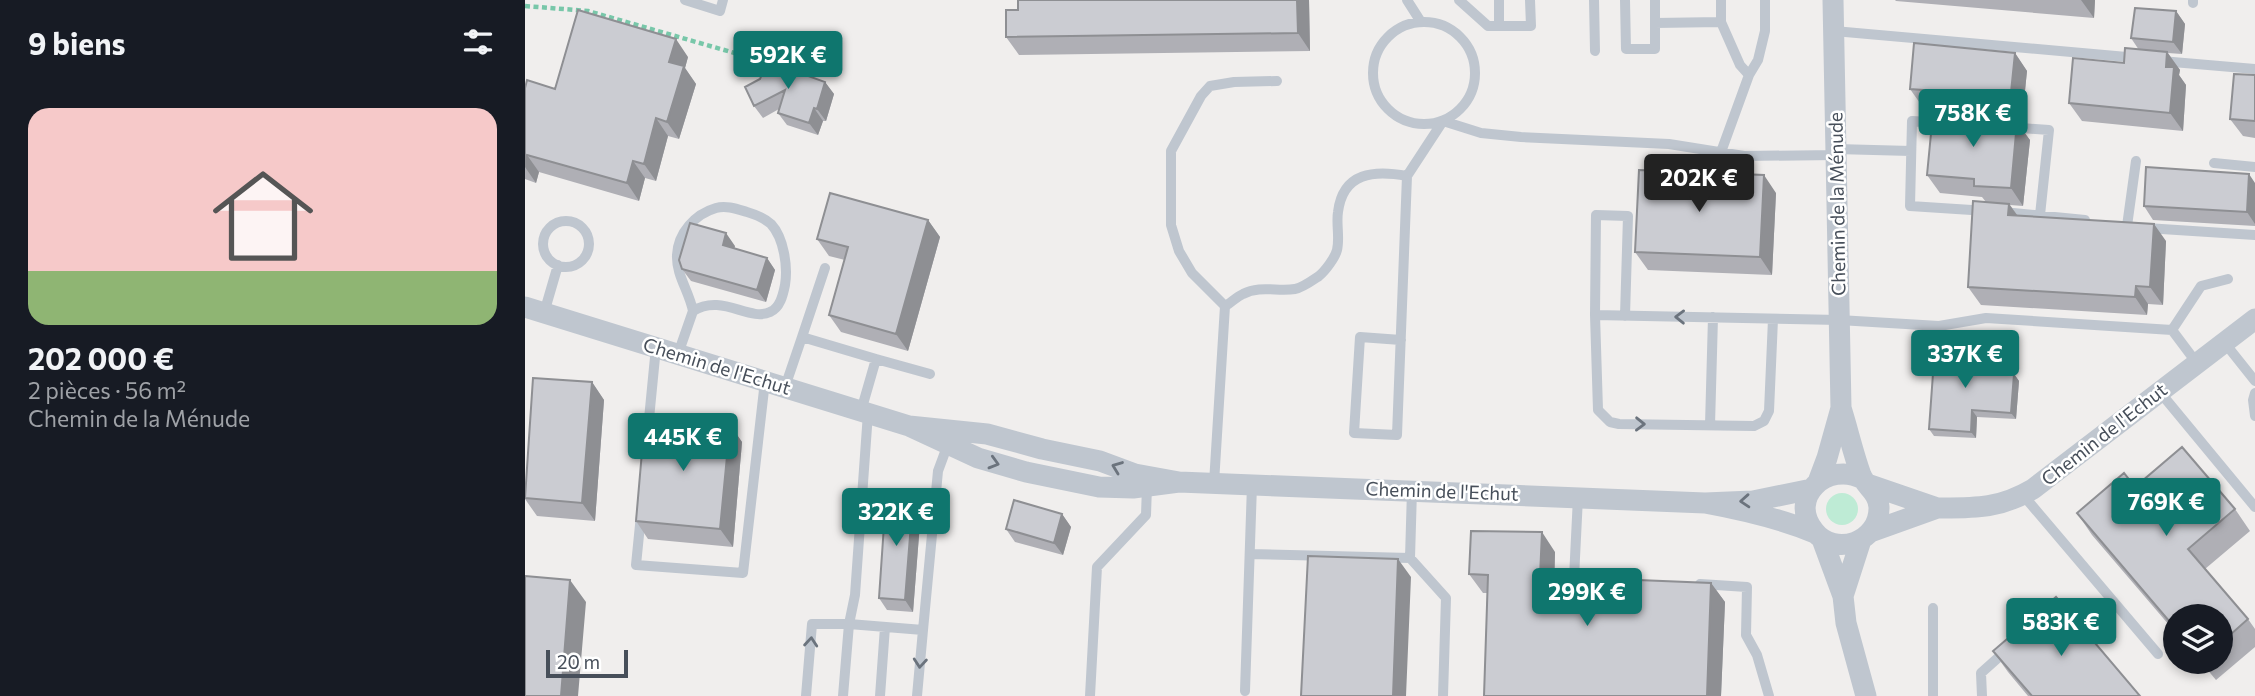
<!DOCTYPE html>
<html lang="fr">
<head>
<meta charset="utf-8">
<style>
	:root { --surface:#171b24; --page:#242831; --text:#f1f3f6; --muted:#9ea1a6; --line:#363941; --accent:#0f766e }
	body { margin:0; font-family:Commissioner,sans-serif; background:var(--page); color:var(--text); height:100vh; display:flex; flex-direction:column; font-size:26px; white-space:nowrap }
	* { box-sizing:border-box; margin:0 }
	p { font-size:23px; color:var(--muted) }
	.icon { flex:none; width:38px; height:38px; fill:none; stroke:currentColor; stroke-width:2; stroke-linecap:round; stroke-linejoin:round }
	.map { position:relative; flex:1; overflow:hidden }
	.panel { display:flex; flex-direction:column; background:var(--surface); width:525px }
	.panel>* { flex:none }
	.tools { position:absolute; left:1638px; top:604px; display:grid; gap:14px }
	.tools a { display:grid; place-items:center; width:70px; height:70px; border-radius:50%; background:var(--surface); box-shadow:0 4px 10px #0003; font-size:35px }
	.scale { position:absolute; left:21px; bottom:18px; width:82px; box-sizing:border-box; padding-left:7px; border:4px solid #474f5a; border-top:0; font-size:19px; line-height:24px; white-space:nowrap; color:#474f5a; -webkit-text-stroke:5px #fff; paint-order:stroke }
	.price { position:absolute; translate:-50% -60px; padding:0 16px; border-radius:7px; background:var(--accent); color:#fff; font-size:23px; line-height:46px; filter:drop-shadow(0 2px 4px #0008) }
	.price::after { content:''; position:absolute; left:50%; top:42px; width:21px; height:16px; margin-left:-10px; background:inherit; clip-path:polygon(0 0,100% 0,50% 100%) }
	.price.selected { background:#222; color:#fff }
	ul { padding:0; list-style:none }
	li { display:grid; align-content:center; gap:14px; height:371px; padding:0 28px }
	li+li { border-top:2px solid var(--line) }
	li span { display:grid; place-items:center; height:217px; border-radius:21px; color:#555 }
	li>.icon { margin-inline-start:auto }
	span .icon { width:126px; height:126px; fill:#fffc; stroke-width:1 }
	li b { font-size:30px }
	h2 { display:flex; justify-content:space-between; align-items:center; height:84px; padding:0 28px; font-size:30px }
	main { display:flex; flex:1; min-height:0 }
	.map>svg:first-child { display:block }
	.green { fill:#beebd5 }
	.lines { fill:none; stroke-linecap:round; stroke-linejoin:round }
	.path { stroke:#78c7a9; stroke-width:4.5; stroke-dasharray:5 3.5; stroke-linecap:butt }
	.lane { stroke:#bfc6cf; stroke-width:10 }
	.street { stroke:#bfc6cf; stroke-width:21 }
	.wall { fill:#afafb5 }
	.shaded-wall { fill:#8e8f93 }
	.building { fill:#cbccd2; stroke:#8e8f93; stroke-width:2 }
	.oneway { stroke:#6b737d }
	.labels { text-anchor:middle; stroke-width:5; stroke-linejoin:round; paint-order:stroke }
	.street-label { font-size:19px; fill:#474f5a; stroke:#fff }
</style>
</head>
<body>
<main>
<section class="panel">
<h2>9 biens<svg class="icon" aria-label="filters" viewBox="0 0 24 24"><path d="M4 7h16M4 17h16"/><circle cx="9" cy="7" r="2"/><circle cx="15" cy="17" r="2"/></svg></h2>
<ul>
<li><span style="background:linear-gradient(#f6c9c9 75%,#8fb573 0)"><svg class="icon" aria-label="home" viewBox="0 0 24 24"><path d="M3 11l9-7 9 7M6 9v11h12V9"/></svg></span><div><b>202 000 €</b><p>2 pièces · 56 m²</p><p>Chemin de la Ménude</p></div></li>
</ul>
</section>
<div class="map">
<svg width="1730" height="696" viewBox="0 0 1730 696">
	<rect width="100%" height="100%" fill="#f0eeed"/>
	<path class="green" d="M1301 509a16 16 0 1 1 32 0a16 16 0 1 1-32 0Z"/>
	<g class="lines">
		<path class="path" d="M0,6L63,11L248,64"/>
		<path class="lane" d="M160,0L195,11L198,0
			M882,0L896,22
			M934,0L963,26H1006L1005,0
			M974,0V26
			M1069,0L1070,51
			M1100,0L1101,49H1130V0
			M1668,3V0
			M1196,22L1215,65L1224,75
			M848 73a51 51 0 1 1 102 0a51 51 0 1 1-102 0Z
			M1130,23L1196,22V0
			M1309,31L1613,58
			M1636,61L1730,69
			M1422,123L1387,121L1385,206L1462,211
			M1483,127L1524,130L1515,215
			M1311,149L1386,151
			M1196,152L1224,75L1233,60L1240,31V0
			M1689,163L1730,167
			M882,176L918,121L956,133L996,137L1144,144L1219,156L1311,155
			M1478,212L1560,220
			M18 244a23 23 0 1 1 46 0a23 23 0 1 1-46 0Z
			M1602,226L1611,161
			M1621,228L1730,235
			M700,306C706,303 711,297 718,294C735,285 753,292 770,289C777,288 788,280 794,276C800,271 810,258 812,250C815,238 811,224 813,212C818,172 849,170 882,176L872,435L829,433L835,337L876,340
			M19,313L33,265
			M1070,315L1071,215L1103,216L1100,316
			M1248,319L1244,411L1239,421L1229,426L1094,424L1085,422L1073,410L1070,315L1314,320L1414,326L1461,318L1647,330
			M277,337L300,268
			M1699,342L1730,381
			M153,354L168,311C197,293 224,322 245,312C255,308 258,295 260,285C263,267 259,238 246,224C240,219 229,214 222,212C212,209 201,205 191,208C170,214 153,233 152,255C151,275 164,291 168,311
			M351,359L405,374
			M1671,362L1647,330L1676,286L1703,279
			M260,387L277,337L351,359L336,411
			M1634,391L1730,507
			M1730,393L1728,400L1730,416
			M343,413L330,595L324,624L398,630L413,471L423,444
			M1185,425L1188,317
			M123,429L131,347
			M689,483L700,306L667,273L654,251L646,225V151L676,96L685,86L709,82L752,81
			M1498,495L1633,654
			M1053,497L1049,578H1061
			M116,515L111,565L218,573L240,381
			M725,554L885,558L887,490
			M885,558L921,598L918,696
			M1175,584L1222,587L1221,635L1232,655L1244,696
			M1408,608V696
			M720,691L727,485
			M281,696L287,624H324L318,696
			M355,696L360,627
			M392,696L398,630
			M565,696L572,567L621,515L622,486
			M1457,696L1456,673L1484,648"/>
		<path class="street" d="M1308,0L1316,408
			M0,307L384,426L453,458L501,472L574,487L608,488L654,482L610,474L575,461L517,449L462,434L384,426
			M654,482L1180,503
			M1293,482L1302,458L1316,408C1323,430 1328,453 1336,475C1341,487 1353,492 1354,507C1355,542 1310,558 1289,531C1262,498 1302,460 1338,479
			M1345,485L1412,508L1345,532
			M1287,489L1228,501L1180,503C1218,510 1254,518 1290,533
			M1412,508C1450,508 1474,509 1508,489L1730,319
			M1297,539L1318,596L1336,540
			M1318,596L1321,623L1341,696"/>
	</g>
	<path class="wall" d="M784,0L785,51L494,55L481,37Z
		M1370,0H1570L1569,18L1371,1Z
		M1651,11L1660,24L1657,54L1643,53L1655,70L1654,75L1661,85L1658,131L1557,121L1544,103L1599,63L1614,50L1606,38Z
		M1490,53L1502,71L1497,120H1484L1505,140L1498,206L1485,205L1493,216L1641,241L1638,305L1623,304L1622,315L1456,305L1443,287L1461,202L1457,197L1415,193L1402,175L1422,114L1418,108L1397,106L1385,89Z
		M163,57L160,68L171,84L154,139L143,136L131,181L120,178L114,201L14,172L11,183L0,179V88L30,89Z
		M1730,75V138L1718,136L1705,119Z
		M300,82L309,94L301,121H298L293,135L262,125L253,113L254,109L238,118L229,106L220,87Z
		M1730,183V226L1628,220L1619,206Z
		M1251,193L1247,275L1123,270L1110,252Z
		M403,220L415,237L383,351L316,332L304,315L320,260L304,256L292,239Z
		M210,246L209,248L242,258L250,270L241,302L166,281L157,269Z
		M1456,356L1455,372L1489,374L1494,381L1491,419L1452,417L1451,438L1409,436L1404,429Z
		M67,382L79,400L70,521L12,516L0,499V487Z
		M205,425L217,442L208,547L123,539L111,521Z
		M1610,487L1710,509L1725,531L1680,569L1723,619L1730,629V647L1691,680L1676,662H1696V616H1650V632L1567,535L1552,513Z
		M396,510L388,612L362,610L354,598Z
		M537,514L546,527L538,555L490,542L481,529Z
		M1030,552L1029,577L1186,583L1200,602L1196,696H959L962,593H958L944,574Z
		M1468,651L1615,696H1503L1483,672Z"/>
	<path class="shaded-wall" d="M772,0H784L785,51L773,33Z
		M1556,0H1570L1569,18Z
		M1651,11L1660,24L1657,54L1648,42Z
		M151,39L163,57L160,68L171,84L154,139L142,122L144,62Z
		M1642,52L1655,70L1654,75L1661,85L1658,131L1645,113L1641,67Z
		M1490,53L1502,71L1497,120L1485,102Z
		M300,82L309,94L301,121L292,109Z
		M289,108L298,121L293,135L284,123Z
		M131,118L143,136L131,181L119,164Z
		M1483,118L1492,130V122L1505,140L1498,206L1486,188Z
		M2,155L14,172L11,183L0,167V161Z
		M108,161L120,178L114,201L102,183Z
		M1724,174L1730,183V224L1722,212Z
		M1239,175L1251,193L1247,275L1235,257Z
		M1484,204L1497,222L1483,215Z
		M403,220L415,237L383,351L371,334Z
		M1629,224L1641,241L1638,305L1625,287Z
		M201,233L210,246L207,257L198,245Z
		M242,258L250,270L241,302L232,290Z
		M1611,286L1623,304L1622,315L1610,297Z
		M1451,349L1456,356L1454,378L1450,372Z
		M1489,374L1494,381L1491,419L1486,413Z
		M67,382L79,400L70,521L57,503Z
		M1447,410L1452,417L1451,438L1446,432Z
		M205,425L217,442L208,547L195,529Z
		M388,498L396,510L388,612L380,600Z
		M537,514L546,527L538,555L529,543Z
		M1017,532L1030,552L1029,596L1015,576Z
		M873,559L886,577L881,696H868Z
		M45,580L61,602L53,696H36Z
		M1186,583L1200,602L1196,696H1182Z"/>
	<path class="building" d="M493,0H772L773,33L481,37V10H493Z
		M1610,8L1651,11L1648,42L1606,38Z
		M53,10L151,39L144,62L159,66L142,122L131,118L119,164L108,161L102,183L2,155L0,161V88L2,80L30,89Z
		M1389,43L1490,53L1485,102L1410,98L1411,91L1385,89Z
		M1600,48L1642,52L1641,67H1649L1645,113L1544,103L1548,58L1599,63Z
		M242,61L300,82L292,109L289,108L284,123L253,113L260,90L229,106L220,87L235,79Z
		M1709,74L1730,75V121L1705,119Z
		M1408,113L1483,118V121L1492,122L1486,188L1449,186V179L1402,175Z
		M1621,167L1724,174L1722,212L1619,206Z
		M1114,170L1239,175L1235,257L1110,252Z
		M305,193L403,220L371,334L304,315L323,247L292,239Z
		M1448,201L1484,204L1483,215L1629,224L1625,287L1611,286L1610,297L1443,287Z
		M165,223L201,233L198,245L242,258L232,290L157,269L154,260Z
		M1410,346L1451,349L1450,372L1489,374L1486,413L1447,410L1446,432L1404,429Z
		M8,378L67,382L57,503L0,498Z
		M120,417L205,425L195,529L111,521Z
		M1657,447L1710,509L1663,549L1723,619L1696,643V616H1650V628L1552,513L1599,473L1610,487Z
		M361,496L388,498L380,600L354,598Z
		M489,500L537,514L529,543L481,529Z
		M946,531L1017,532L1015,576L1186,583L1182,696H959L963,575L944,574Z
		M783,556L873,559L868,696H776Z
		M0,576L45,580L36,696H0Z
		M1531,597L1615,696H1507L1468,651Z"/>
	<defs><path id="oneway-chevron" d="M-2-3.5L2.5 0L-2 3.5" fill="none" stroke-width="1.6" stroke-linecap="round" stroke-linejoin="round" transform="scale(1.75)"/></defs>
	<g class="oneway">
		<use href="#oneway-chevron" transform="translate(1155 317) rotate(-179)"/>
		<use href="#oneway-chevron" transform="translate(1115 424) rotate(1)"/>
		<use href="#oneway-chevron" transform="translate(469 463) rotate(16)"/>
		<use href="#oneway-chevron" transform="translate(592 467) rotate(-159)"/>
		<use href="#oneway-chevron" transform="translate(1220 501) rotate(176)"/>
		<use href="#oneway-chevron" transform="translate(286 642) rotate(-85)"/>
		<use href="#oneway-chevron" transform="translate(395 663) rotate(95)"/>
	</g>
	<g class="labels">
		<g class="street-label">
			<text transform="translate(1312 204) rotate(-91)" y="7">Chemin de la Ménude</text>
			<text transform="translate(192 366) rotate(17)" y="7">Chemin de l'Echut</text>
			<text transform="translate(1579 434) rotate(-38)" y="7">Chemin de l'Echut</text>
			<text transform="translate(917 491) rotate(2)" y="7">Chemin de l'Echut</text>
		</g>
	</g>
</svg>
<div class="tools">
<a><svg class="icon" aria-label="layers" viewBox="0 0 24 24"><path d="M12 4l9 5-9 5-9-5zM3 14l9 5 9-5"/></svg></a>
</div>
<div class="scale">20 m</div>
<b class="price" style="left:263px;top:91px">592K €</b>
<b class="price" style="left:1448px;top:149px">758K €</b>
<b class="price selected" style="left:1174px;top:214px">202K €</b>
<b class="price" style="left:1440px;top:390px">337K €</b>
<b class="price" style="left:158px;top:473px">445K €</b>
<b class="price" style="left:1641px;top:538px">769K €</b>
<b class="price" style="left:371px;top:548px">322K €</b>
<b class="price" style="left:1062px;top:628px">299K €</b>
<b class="price" style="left:1536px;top:658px">583K €</b>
</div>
</main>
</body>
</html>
